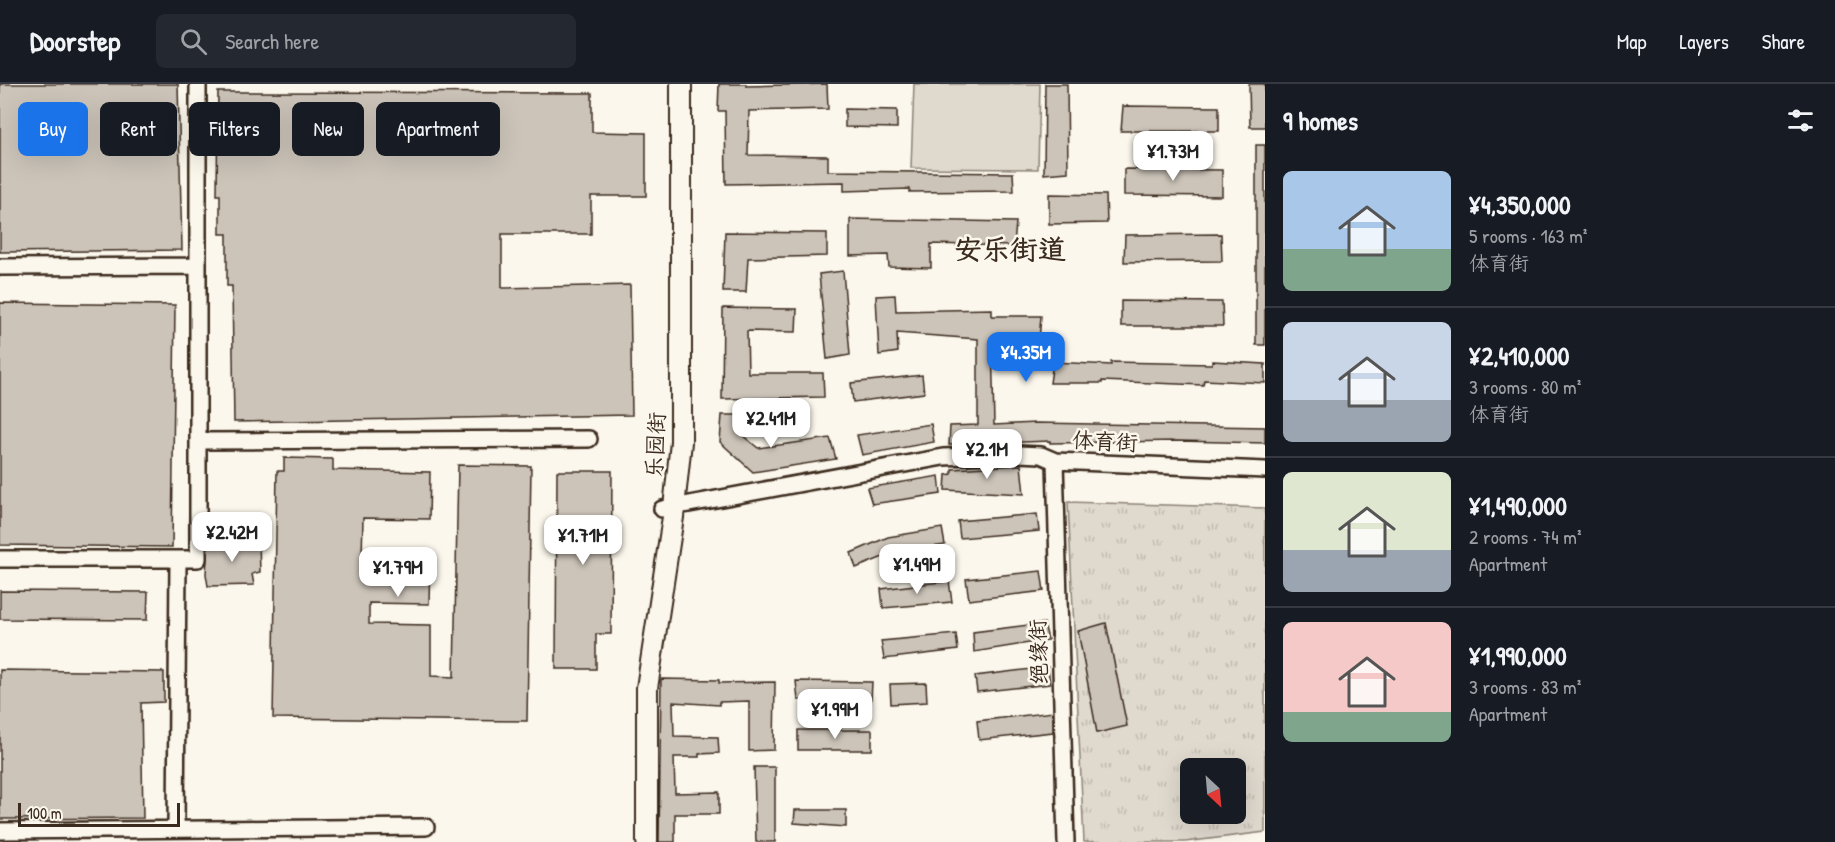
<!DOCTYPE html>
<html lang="en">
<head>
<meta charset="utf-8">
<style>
	:root { --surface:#171b24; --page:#242831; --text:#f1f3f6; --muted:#9ea1a6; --line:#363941; --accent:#1a73e8 }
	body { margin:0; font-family:"Patrick Hand","LXGW WenKai TC",sans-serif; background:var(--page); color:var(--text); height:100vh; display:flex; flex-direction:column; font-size:22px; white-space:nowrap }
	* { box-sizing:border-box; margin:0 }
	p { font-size:20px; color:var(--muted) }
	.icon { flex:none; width:33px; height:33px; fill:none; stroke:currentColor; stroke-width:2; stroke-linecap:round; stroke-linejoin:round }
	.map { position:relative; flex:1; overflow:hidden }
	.panel { display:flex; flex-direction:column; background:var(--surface); width:570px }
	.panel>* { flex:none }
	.banner { position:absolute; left:18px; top:18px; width:570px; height:54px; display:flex; gap:12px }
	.needle { width:39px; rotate:154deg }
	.fabs { position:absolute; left:1180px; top:674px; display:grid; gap:12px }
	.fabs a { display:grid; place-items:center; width:66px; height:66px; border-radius:9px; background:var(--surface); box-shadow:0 6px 24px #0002; font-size:30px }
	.scale { position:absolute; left:18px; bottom:15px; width:162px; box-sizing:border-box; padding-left:6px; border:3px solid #3b2a1e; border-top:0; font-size:16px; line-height:21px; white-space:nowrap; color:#3b2a1e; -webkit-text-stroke:4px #fbf7ec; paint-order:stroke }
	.price { position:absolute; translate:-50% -51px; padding:0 14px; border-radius:12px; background:#fff; color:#222; font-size:20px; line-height:39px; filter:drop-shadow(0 2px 3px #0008) }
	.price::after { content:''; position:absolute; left:50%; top:36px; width:18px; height:14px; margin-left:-9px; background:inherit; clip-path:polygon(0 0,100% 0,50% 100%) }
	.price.current { background:var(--accent); color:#fff }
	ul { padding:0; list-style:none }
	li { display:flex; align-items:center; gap:18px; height:150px; padding:0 18px }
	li+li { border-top:2px solid var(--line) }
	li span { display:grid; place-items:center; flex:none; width:168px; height:120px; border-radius:9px; color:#555 }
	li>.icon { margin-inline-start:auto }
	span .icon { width:72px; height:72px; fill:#fffc; stroke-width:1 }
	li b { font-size:26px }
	h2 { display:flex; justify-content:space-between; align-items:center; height:72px; padding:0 18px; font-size:26px }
	.tag { padding:0 21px; border-radius:9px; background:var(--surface); box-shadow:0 6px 24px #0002; font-size:21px; line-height:54px }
	.tag.current { background:var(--accent); color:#fff }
	header { display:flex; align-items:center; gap:36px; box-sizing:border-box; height:84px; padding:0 30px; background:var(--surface); border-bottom:2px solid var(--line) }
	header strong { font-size:28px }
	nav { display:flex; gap:33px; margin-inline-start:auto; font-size:21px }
	.search { width:420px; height:54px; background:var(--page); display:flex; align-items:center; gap:15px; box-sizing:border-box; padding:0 21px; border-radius:9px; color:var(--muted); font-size:22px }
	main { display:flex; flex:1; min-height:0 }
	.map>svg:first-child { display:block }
	.park { fill:url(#park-tufts); stroke:#8d8276; stroke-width:1.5; fill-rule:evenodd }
	.pitch { fill:#dfd9ce; stroke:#8d8276; stroke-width:1.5 }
	.building { fill:#ccc4b9; stroke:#3b2a1e; stroke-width:1.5 }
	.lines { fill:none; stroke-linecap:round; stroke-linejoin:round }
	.minor-casing { stroke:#3b2a1e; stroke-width:20 }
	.major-casing { stroke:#3b2a1e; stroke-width:24 }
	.minor { stroke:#fbf7ec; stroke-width:15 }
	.major { stroke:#fbf7ec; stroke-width:20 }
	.labels { text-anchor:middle; stroke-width:5; stroke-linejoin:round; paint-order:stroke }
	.street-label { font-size:22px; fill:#3b2a1e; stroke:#fbf7ec }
	.district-label { font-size:28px; font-weight:bold; fill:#3b2a1e; stroke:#fbf7ec }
</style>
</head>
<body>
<header>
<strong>Doorstep</strong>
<div class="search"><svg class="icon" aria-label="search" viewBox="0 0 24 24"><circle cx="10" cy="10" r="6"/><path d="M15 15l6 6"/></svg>Search here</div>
<nav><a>Map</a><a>Layers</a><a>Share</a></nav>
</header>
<main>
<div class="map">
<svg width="1265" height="758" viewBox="0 0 1265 758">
	<defs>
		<pattern id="park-tufts" width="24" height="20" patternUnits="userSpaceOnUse" patternTransform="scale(1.5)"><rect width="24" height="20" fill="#dfd9ce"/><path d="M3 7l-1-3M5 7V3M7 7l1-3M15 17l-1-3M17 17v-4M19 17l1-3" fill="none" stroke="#c0bab0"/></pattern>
	</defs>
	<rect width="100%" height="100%" fill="#fbf7ec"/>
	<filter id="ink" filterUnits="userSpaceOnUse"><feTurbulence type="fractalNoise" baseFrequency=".0167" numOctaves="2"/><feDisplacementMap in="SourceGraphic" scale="12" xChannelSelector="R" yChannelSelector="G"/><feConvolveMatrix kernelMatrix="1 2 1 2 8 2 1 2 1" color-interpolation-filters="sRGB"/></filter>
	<g filter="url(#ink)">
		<path class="park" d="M1068,418L1265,424V748L1185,758H1084ZM1191,684H1236V729H1191Z"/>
		<path class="pitch" d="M914,0H1040L1038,85L911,84Z"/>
		<path class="building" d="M0,0H178L182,166L0,168Z
			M719,0H746V2L827,0L828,25L749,27L748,71L828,72V87L1013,89L1014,107L909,108V105L844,107V98L726,100L725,27H718Z
			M1045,0H1067L1068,88L1044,90Z
			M1249,0H1265V43H1250Z
			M218,8L592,9V48L646,49V112H591V150H502V204L630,201L632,331L234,338L232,202H227V150H220V111H217Z
			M1123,22L1219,23V47H1121Z
			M845,25L897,26V44L845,43Z
			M1256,61H1265V261H1256Z
			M1124,85L1222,86V112L1124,111Z
			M1049,110L1106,111L1107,139L1049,140Z
			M850,135L1016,138L1014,162L931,160V184L889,183L888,171L850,172Z
			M725,148L827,149V172L748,174L746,208H723Z
			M1221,150L1222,177L1124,178L1125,151Z
			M843,187L850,271L827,275L819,190Z
			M895,211L896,227L992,225V232H1041L1039,256L992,254L994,341L1036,339L1265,343V359L1178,357L1050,359V357L949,361L950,342L978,341V255L897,249L898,268L879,271L876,212Z
			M1121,217L1222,218L1223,242H1121Z
			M0,219L175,221L172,463L0,461Z
			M723,224L797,225L796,248L747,247L748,289H823L824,313L722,315Z
			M1212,277L1265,280V299L1204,296L1203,301L1102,297V299H1050L1053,278L1111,281V278L1212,280Z
			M922,291L924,309L853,318L851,299Z
			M722,331H744L742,351L758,364L830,354L836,375L753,388L720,358Z
			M931,340L934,358L862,371L857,351Z
			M284,374L333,375V386L430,388L429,435L363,434L362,472L430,473L429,520L369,519V540L431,541V592L454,593L458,381L531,382L527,637L273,634L277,387H284Z
			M1021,381L1024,410L945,406L946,391L952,390V385Z
			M557,387H612L611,550H596V585H556Z
			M939,392L941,410L872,420L867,404Z
			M1037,430L1039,447L960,454L958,437Z
			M942,444L945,461L893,469L856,484L851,469L888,453Z
			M208,458H259L260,488L252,490L254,501L208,502L206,490Z
			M1041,487L1044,507L969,516L966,495Z
			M949,497L952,518L883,524L881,505Z
			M0,507L148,508L147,536L0,535Z
			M1044,539L1048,556L974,568L973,548Z
			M1106,539L1127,642L1097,649L1078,547Z
			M956,550L958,566L884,575L881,557Z
			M1048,583L1050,600L977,608L975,592Z
			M0,586L164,588V618L141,619L143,734L0,735Z
			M661,595L719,596V599L775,598L774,666L749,667V617L719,618V621L673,618L674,652L718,653L719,669L699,670V673H674L675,709L719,708V730H675V758H659Z
			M796,597L872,598L871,618L798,616Z
			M926,599L927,618L891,620L890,600Z
			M1053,628V648L979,656L977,637Z
			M798,646H872V666H798Z
			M754,683H775V758H756Z
			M795,726H846V743L794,739Z"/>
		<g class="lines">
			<defs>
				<path id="minor" d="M0,183L198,182
					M199,357L589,355
					M1055,377L1066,758
					M662,425L943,373L1019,370L1041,371L1055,377L1265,386
					M0,475H198V0
					M176,745L178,475
					M0,747L426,743"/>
				<path id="major" d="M647,758V604L673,433L681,358V0"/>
			</defs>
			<use href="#minor" class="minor-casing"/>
			<use href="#major" class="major-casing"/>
			<use href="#minor" class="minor"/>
			<use href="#major" class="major"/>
		</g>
	</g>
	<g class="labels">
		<g class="street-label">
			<text transform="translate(1105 357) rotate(3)" y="8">体育街</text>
			<text transform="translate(655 361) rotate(-87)" y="8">乐园街</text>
			<text transform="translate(1038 568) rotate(-92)" y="8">绝缘街</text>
		</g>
		<g class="district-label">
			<text x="1010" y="175">安乐街道</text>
		</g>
	</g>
</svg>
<div class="fabs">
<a><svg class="needle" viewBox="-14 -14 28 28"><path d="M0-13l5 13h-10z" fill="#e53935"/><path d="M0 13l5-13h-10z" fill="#9ea1a6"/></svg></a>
</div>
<div class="scale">100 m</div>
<b class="price" style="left:1173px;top:98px">¥1.73M</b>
<b class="price current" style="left:1026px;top:299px">¥4.35M</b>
<b class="price" style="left:771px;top:365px">¥2.41M</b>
<b class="price" style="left:987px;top:396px">¥2.1M</b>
<b class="price" style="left:232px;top:479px">¥2.42M</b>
<b class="price" style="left:583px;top:482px">¥1.71M</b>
<b class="price" style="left:917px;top:511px">¥1.49M</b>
<b class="price" style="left:398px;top:514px">¥1.79M</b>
<b class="price" style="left:835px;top:656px">¥1.99M</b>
<div class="banner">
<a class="tag current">Buy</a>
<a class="tag">Rent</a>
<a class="tag">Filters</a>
<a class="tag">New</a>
<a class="tag">Apartment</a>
</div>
</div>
<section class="panel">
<h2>9 homes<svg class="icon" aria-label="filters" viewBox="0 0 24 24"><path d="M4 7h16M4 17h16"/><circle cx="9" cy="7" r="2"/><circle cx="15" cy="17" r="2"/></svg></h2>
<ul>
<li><span style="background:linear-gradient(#a9c7e8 65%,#7fa58c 0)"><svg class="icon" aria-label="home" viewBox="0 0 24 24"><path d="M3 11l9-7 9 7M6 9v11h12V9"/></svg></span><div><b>¥4,350,000</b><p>5 rooms · 163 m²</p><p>体育街</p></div></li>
<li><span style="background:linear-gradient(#c9d6e8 65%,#9aa5b1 0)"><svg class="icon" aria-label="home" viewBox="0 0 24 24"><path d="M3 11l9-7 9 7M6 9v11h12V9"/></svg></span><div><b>¥2,410,000</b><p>3 rooms · 80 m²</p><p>体育街</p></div></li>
<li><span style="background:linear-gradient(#dfe7d0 65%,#9aa5b1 0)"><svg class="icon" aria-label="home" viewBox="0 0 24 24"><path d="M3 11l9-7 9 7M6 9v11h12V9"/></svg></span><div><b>¥1,490,000</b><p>2 rooms · 74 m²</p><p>Apartment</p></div></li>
<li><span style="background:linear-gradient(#f6c9c9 75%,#7fa58c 0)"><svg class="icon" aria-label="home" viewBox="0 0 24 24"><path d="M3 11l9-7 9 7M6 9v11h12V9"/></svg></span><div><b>¥1,990,000</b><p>3 rooms · 83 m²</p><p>Apartment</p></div></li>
</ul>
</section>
</main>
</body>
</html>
